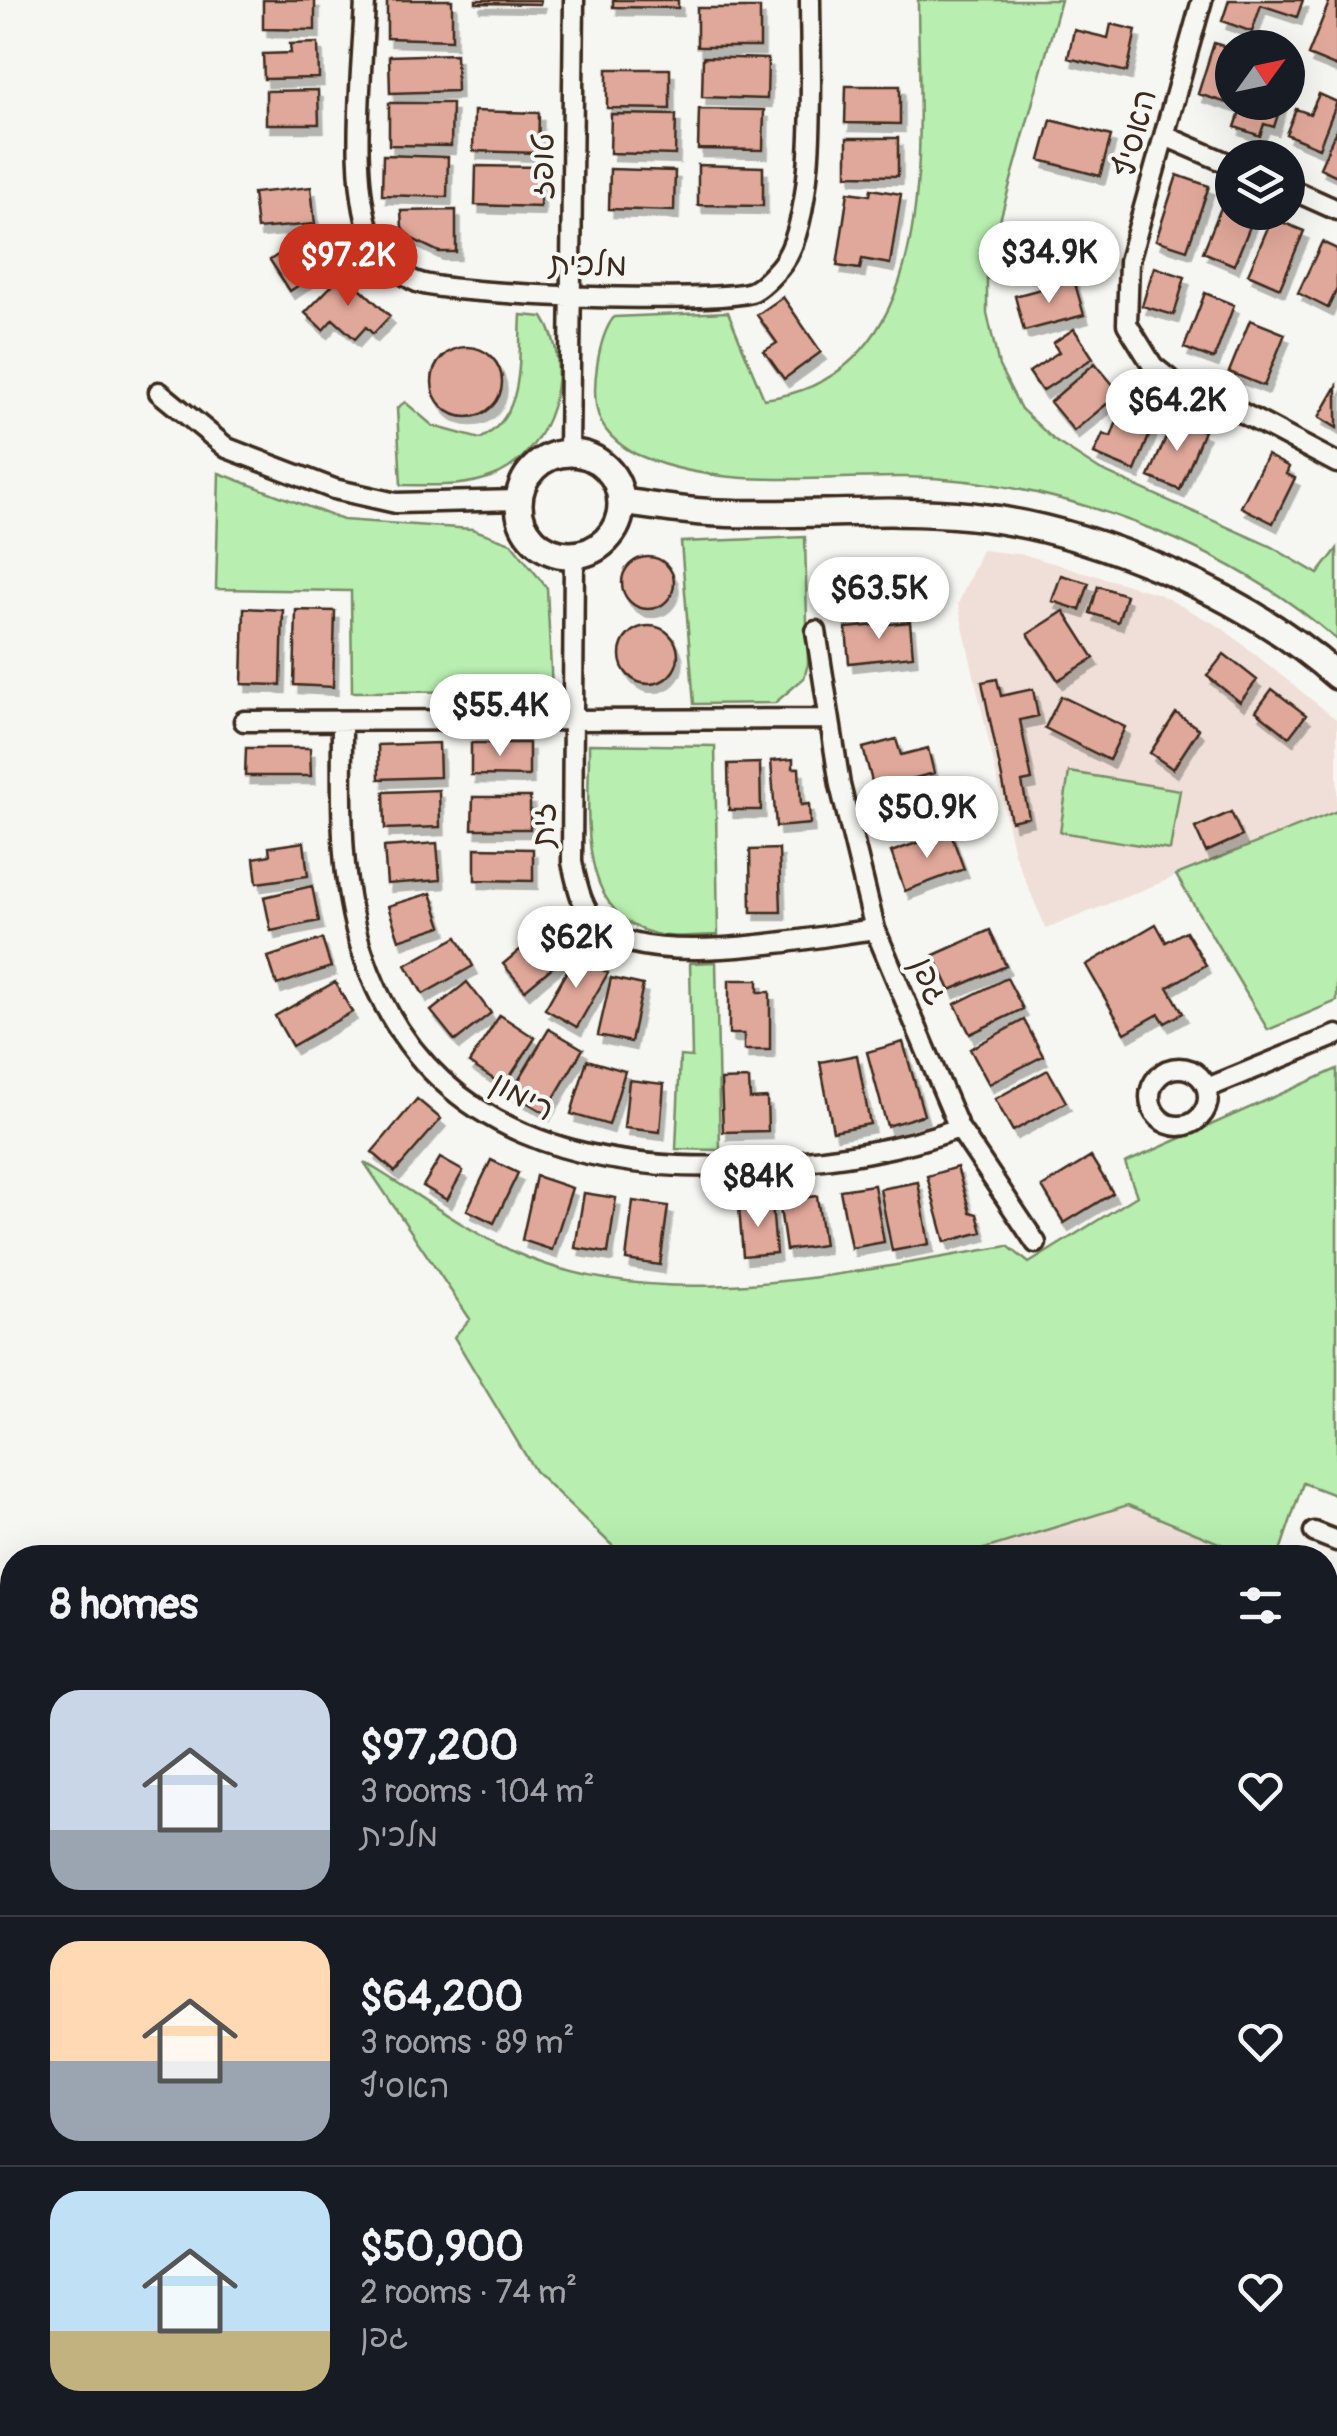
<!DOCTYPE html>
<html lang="en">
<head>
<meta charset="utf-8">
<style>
	:root { --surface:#171b24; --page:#242831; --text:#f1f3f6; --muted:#9ea1a6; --line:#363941; --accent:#c8321e }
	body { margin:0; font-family:Pangolin,"Playpen Sans Hebrew",sans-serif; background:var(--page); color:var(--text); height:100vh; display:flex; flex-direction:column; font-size:38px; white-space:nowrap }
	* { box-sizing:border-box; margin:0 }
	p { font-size:32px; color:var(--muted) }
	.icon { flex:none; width:55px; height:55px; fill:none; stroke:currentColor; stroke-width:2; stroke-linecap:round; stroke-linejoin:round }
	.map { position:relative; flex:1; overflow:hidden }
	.details { position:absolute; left:0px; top:1545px; width:1338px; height:892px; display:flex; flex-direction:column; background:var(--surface); border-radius:40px 40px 0 0; box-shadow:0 10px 40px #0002 }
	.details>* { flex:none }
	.needle { width:65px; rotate:57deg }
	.tools { position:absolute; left:1215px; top:30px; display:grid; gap:20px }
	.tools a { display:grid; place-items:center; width:90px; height:90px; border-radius:50%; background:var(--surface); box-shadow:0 10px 40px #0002; font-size:50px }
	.price { position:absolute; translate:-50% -85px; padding:0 22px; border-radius:35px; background:#fff; color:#222; font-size:32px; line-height:65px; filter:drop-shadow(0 2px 5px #0008) }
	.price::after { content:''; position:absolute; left:50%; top:60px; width:30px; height:22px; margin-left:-15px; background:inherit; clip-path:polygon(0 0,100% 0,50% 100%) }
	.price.current { background:var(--accent); color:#fff }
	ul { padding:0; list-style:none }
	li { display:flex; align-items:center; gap:30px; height:250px; padding:0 50px }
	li+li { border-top:2px solid var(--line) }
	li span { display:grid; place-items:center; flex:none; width:280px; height:200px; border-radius:30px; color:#555 }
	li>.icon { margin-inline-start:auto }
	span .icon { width:120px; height:120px; fill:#fffc; stroke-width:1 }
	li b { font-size:42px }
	h2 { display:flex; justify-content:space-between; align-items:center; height:120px; padding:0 50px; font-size:42px }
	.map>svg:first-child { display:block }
	.built { fill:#efdfd8 }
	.green { fill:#b8eeb0; stroke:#7a8c67; stroke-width:2.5 }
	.building { fill:#e0a89a; stroke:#3b2a1e; stroke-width:2.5; filter:url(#shadow) }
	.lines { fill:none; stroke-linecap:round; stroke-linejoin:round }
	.street-casing { stroke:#3b2a1e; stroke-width:25 }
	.secondary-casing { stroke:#3b2a1e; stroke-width:32 }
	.street { stroke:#f6f6f2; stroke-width:18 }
	.secondary { stroke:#f6f6f2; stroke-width:25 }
	.labels { text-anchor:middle; stroke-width:8; stroke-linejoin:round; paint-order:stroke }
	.street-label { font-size:32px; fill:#3b2a1e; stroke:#f6f6f2 }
</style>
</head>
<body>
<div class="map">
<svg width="1337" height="2436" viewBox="0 0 1337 2436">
	<defs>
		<filter id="shadow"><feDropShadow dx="4.5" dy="8" stdDeviation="0" flood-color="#0004"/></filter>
	</defs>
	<rect width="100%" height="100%" fill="#f6f6f2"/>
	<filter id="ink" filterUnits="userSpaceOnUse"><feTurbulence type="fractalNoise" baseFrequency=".01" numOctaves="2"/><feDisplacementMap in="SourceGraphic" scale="20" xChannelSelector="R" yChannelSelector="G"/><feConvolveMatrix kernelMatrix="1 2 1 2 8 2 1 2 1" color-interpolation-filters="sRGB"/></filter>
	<g filter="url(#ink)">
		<path class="built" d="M982,550L1025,555L1159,594L1222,628L1337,720V811L1046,929L1014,853L958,604Z
			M1128,1505L1252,1557L958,1558Z"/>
		<path class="green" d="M918,0H1061L987,267V313L999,366L1021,409L1055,441L1100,470L1270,546L1318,574L1337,549V640C1225,542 1053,479 905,477C821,476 723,490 643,457C626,451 605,435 599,417C590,392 598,337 614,317L728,312L764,399C948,376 918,132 918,0Z
			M521,315L543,317C576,367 551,454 493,476C464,488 432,485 401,485L397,408L405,402L433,426L480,439C526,415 518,362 521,315Z
			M219,473L343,520L472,529L511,543L547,588L552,691L352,692L351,591L216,589Z
			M805,537L808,664L804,678L775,703L694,704L681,542Z
			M589,744L715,746L718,935C698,935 675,939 655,934C573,913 590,808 589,744Z
			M1069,772L1180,790L1170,850L1060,832Z
			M1337,811V1001L1268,1030L1176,875Z
			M716,962L720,1150L676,1149L680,1056L692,1057L690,963Z
			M1337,1069V1496L1303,1483L1278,1557H1252L1128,1505L958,1557H624L535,1471L454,1337L470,1319L364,1162C413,1191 462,1228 514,1252C661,1319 856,1270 1008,1246L1029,1263L1137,1196L1125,1163Z
			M1337,1857V1918L1325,1926V1866Z
			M1325,1957L1337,1974V2029L1325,2012Z
			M1231,2425H1313L1321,2436H1239Z"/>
		<path class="building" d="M263,0H315V30L263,29Z
			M387,0H452V40L387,38Z
			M476,0H541L540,4L476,3Z
			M613,0H678V8L613,7Z
			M1229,0H1303L1297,17L1261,5L1252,32L1222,21Z
			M1330,0H1337V67L1308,55Z
			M697,8H760V47H697Z
			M1111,24L1136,30L1127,72L1068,58L1074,30L1108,38Z
			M318,43L319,78L264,79L263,54L291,53L290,44Z
			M1214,43L1232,49L1234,105L1198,94Z
			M456,54L457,91L390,93L389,56Z
			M703,57L768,59L767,99L702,97Z
			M607,69H670V109L607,108Z
			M846,86H900V124L845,123Z
			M318,90L319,124H266V91Z
			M1319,94L1337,102L1319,148L1286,134L1296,109L1310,114Z
			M1254,102H1282L1274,127L1264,124L1260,136L1235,127L1243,104L1253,107Z
			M389,103H452L451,146L389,145Z
			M699,109L764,110L763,150L698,149Z
			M474,111L539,113L538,153L473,151Z
			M611,114L676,115L675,155L610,153Z
			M1051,120L1111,136L1100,176L1040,160Z
			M1337,128V176L1320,168Z
			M847,138H898V176L847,175Z
			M383,155L448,157L447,197L382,195Z
			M698,165L763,167V206L698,205Z
			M476,166L541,167L540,207L475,205Z
			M610,169L675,171L674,211L609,209Z
			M1177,175L1209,186L1187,250L1156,240Z
			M311,187L315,224L257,229L253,193Z
			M871,189L901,194L890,264L862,259L860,269L837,266L848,192L870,195Z
			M1225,198L1232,201V212H1256L1234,265L1203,252Z
			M456,210V252H439L410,238L402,228L401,211Z
			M1272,218L1304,231L1280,288L1248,274Z
			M1026,223L1084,236L1077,270L1019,257Z
			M302,239L309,250L324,240L337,260L290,291L270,260Z
			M1322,242L1337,249V289L1328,308L1298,293Z
			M1154,267L1185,277L1174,315L1142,306Z
			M344,273L390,316L373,334L366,327L355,339L333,319L323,330L305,313Z
			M1074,280L1084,315L1024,331L1015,296Z
			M1205,293L1234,305L1214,359L1184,348Z
			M783,297L821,352L784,379L764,351L777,343L757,315Z
			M1250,320L1285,334L1264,386L1229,372Z
			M1074,329L1093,358L1042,391L1029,372L1059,352L1053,343Z
			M432 382a35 35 0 1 1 70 0a35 35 0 1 1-70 0Z
			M1095,363L1120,393L1074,431L1050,402Z
			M1337,386V428L1319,417Z
			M1125,400L1158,414L1135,471L1094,454L1103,434L1111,437Z
			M1174,418L1204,431L1180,490L1149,477Z
			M1267,455L1289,467L1286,474L1295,478L1273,523L1241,507Z
			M622 583a26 26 0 1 1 52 0a26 26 0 1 1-52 0Z
			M1061,575L1089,583L1080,610L1052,601Z
			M1098,586L1126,595L1118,622L1090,613Z
			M244,608L283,610L281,685L242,684Z
			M296,610L335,611L333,687L294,685Z
			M1064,611L1094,658L1058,680L1028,634Z
			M910,622L913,656L849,663L846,628Z
			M620 655a29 29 0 1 1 58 0a29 29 0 1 1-58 0Z
			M1224,654L1257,680L1240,702L1207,676Z
			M997,679L1001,696L1033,689L1038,716L1020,720L1032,780L1022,782L1029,817L1011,821L982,682Z
			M1272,689L1306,715L1289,737L1256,711Z
			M1061,696L1125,727L1109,760L1045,728Z
			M1176,713L1199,729L1173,769L1150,753Z
			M896,739L901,755L928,748L934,773L874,789L863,748Z
			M439,743L440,777L379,779L378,745Z
			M471,743H529V776L471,775Z
			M246,748H310L311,776H245Z
			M793,759V768H799L801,805L809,804L810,824L776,827L771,761Z
			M760,763L761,810H729L728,764Z
			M439,790L440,827L385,829L384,792Z
			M473,797H530V829H472Z
			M1231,812L1242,836L1206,852L1195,828Z
			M950,831L964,869L905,891L891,852Z
			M304,842L308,876L257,883L254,858L270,855L269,847Z
			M437,843L440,880L387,884L384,847Z
			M475,848L533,849V881L475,880Z
			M779,849L781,912H751L750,850Z
			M312,886L319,921L271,931L264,897Z
			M431,893L442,926L399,940L388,906Z
			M1156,924L1166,942L1186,931L1206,965L1168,987L1183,1013L1165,1023L1159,1014L1125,1033L1086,965Z
			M550,925L572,951L525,990L503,964Z
			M990,930L1006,966L950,990L934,955Z
			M457,937L473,966L423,994L406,965Z
			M322,939L331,967L277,985L268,957Z
			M576,955L608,973L577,1027L545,1009Z
			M611,978L643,985L631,1042L598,1035Z
			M1007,978L1023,1009L970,1034L955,1004Z
			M729,980H758V992H770V1050H744V1034H729Z
			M335,982L352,1012L292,1046L275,1016Z
			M467,982L491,1013L455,1041L431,1011Z
			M500,1015L535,1038L504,1086L469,1063Z
			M1024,1020L1043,1056L989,1084L970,1049Z
			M549,1029L583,1049L545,1113L511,1093Z
			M903,1042L924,1115L887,1126L867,1052Z
			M857,1055L870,1124L833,1131L820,1062Z
			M587,1060L625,1071L609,1125L571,1114Z
			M1048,1070L1066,1102L1013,1131L995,1099Z
			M749,1079L750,1099L767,1098L768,1131L723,1132L721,1080Z
			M629,1080L664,1084L660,1132L624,1128Z
			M417,1099L441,1119L395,1172L372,1152Z
			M1091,1157L1113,1193L1064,1223L1042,1187Z
			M440,1158L463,1171L447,1200L423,1186Z
			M491,1160L518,1173L494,1223L467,1210Z
			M957,1167L970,1212L977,1214L982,1232L945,1242L927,1176Z
			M536,1176L572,1188L552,1250L522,1240Z
			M918,1182L929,1244L892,1251L880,1189Z
			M874,1185L884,1242L851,1248L840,1190Z
			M584,1193L616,1198L608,1253L575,1248Z
			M817,1196L824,1245L786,1250L779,1201Z
			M633,1201L668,1206L660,1265L626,1260Z
			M772,1204L776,1253L743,1256L739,1207Z
			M1326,2107L1337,2124V2180L1333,2183L1325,2172Z
			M1337,2362V2403L1335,2405L1325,2391V2371Z"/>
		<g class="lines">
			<defs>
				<path id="street" d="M365,0C363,71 346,185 376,249C382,260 405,277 417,282C455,296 712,304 751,292C760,289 772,276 779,268C820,222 810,63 810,0
					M1202,0L1129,261L1127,324L1153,366L1179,387L1223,403L1337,463
					M1165,136L1232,165
					M1288,188L1337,210
					M159,392L227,448L334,489L396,503L519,500
					M569,453L574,0
					M574,555L572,862C577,884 581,908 598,925C643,972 813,937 875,929
					M816,631L840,785L875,929L959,1128L1036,1243
					M244,721L828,719
					M342,721C342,797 338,874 361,948C421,1139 595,1178 773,1164C837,1159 899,1150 959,1128
					M1150 1097a29 29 0 1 1 58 0a29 29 0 1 1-58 0Z
					M1207,1088L1337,1035
					M1314,1532L1337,1541
					M1325,2072L1337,2063
					M1325,2220L1337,2237
					M1325,2332L1337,2325
					M0,2351L12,2353"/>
				<path id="secondary" d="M519 504a51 51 0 1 1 102 0a51 51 0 1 1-102 0Z
					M621,502C654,506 687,512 719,513C803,517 888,507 971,516C1093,529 1245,594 1337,676
					M1325,1834L1337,1825
					M1176,2425L1183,2436"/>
			</defs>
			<use href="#street" class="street-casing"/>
			<use href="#secondary" class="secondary-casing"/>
			<use href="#street" class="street"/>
			<use href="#secondary" class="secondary"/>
		</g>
	</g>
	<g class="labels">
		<g class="street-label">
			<text transform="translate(1134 133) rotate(-75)" y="11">האסיף</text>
			<text transform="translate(542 166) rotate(-89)" y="11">טופז</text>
			<text transform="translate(588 264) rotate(1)" y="11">מלכית</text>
			<text transform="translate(543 825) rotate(-90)" y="11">זית</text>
			<text transform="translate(930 981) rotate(67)" y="11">גפן</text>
			<text transform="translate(523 1096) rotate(29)" y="11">רימון</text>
		</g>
	</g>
</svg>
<div class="tools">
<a><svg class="needle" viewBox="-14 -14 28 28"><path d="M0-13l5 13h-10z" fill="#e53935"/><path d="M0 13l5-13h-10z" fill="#9ea1a6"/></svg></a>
<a><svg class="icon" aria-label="layers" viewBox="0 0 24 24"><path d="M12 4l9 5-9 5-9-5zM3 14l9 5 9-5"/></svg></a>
</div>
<b class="price" style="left:1049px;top:306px">$34.9K</b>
<b class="price current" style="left:348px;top:309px">$97.2K</b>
<b class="price" style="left:1177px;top:454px">$64.2K</b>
<b class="price" style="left:879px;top:642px">$63.5K</b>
<b class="price" style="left:500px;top:759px">$55.4K</b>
<b class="price" style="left:927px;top:861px">$50.9K</b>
<b class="price" style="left:576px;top:991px">$62K</b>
<b class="price" style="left:758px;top:1230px">$84K</b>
<section class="details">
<h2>8 homes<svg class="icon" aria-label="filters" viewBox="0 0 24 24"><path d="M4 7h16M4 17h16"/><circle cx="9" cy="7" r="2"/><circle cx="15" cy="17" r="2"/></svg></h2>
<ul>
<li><span style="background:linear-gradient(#c9d6e8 70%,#9aa5b1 0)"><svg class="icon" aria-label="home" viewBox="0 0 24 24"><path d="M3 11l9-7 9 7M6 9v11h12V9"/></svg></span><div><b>$97,200</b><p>3 rooms · 104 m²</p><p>מלכית</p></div><svg class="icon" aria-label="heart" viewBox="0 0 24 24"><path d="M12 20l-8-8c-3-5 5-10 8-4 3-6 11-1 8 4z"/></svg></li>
<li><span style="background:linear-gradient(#ffd9b3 60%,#9aa5b1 0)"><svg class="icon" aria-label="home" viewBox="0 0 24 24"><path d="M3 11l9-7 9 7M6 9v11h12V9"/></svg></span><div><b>$64,200</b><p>3 rooms · 89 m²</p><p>האסיף</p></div><svg class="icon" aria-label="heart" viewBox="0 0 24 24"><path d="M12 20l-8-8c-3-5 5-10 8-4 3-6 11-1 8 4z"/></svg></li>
<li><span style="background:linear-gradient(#bfe0f5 70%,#c2b280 0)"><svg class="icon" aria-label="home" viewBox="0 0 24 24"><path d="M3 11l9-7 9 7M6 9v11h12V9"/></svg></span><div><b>$50,900</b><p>2 rooms · 74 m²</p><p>גפן</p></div><svg class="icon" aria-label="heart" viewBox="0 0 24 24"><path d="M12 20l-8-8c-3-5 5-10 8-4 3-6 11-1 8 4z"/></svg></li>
</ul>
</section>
</div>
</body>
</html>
